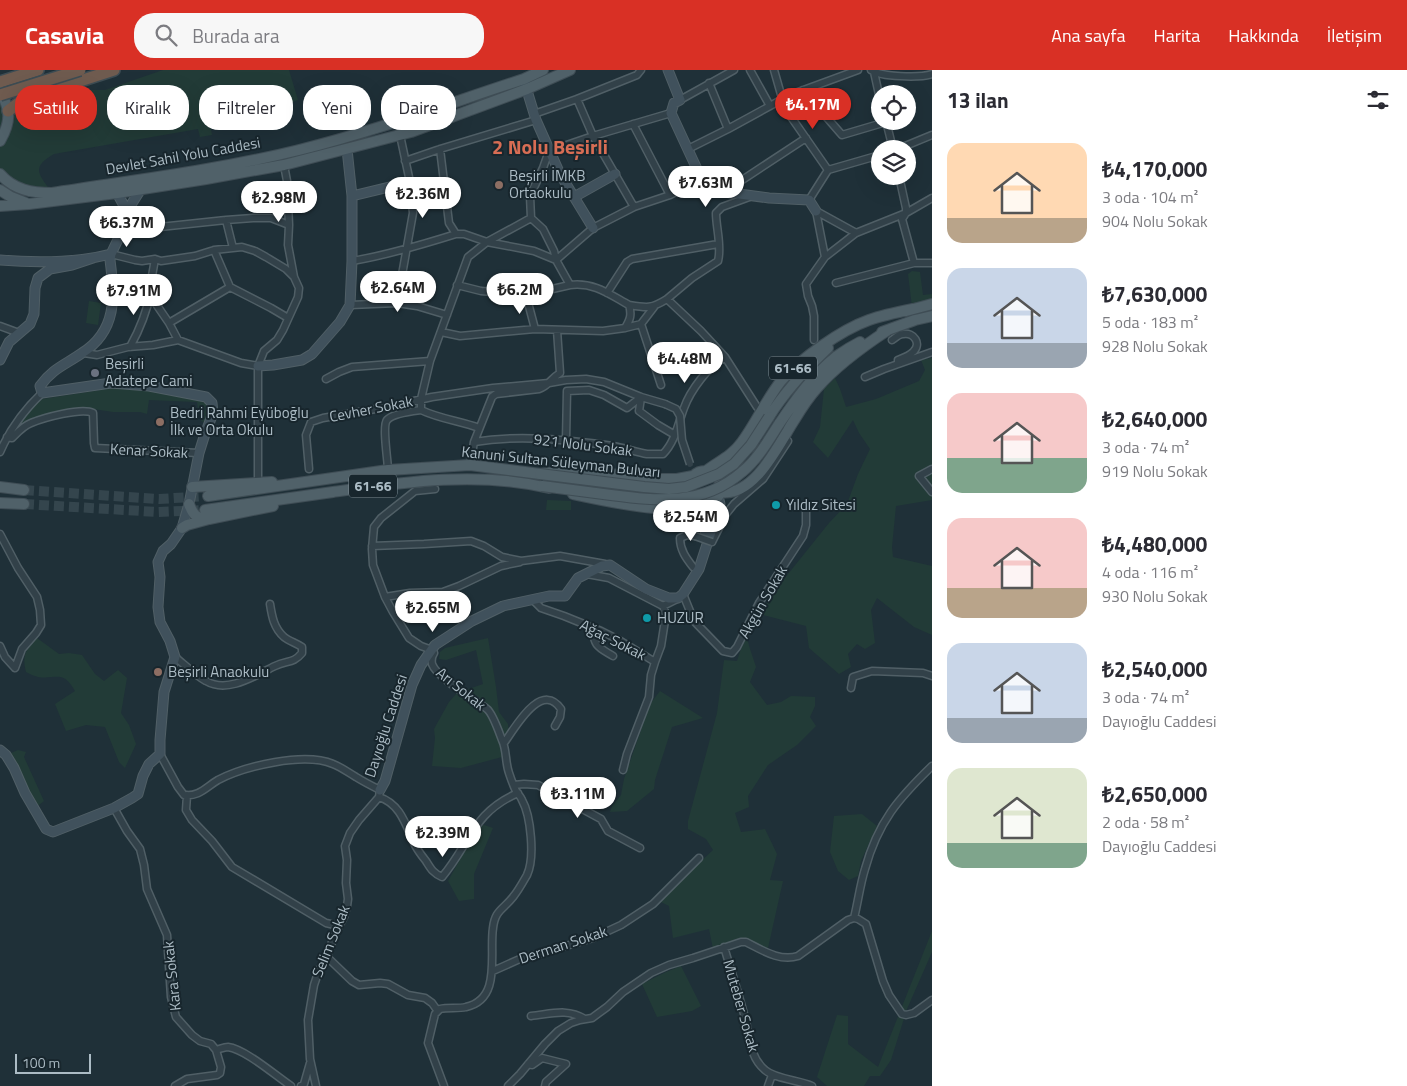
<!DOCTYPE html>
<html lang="tr">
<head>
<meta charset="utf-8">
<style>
	:root { --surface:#fff; --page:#f7f7f7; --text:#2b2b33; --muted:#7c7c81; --accent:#d93025 }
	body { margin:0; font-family:"Titillium Web",sans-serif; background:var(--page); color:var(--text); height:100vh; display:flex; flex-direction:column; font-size:19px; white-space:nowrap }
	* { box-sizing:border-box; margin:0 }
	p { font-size:16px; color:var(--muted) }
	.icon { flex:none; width:28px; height:28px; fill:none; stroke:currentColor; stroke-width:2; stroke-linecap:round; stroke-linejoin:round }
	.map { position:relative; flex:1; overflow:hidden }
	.panel { display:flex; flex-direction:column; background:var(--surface); width:475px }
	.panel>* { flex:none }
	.hud { position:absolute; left:15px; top:15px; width:475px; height:45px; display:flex; gap:10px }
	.controls { position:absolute; left:871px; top:15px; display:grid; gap:10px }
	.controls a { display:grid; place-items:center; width:45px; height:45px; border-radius:50%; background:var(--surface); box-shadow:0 5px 20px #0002; font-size:25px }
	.scale { position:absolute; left:15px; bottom:12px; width:76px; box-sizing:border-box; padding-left:5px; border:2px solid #acbcc5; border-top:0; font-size:14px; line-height:18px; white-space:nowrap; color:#acbcc5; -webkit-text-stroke:4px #18262d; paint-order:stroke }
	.price { position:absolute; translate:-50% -42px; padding:0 11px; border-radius:18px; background:#fff; color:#222; font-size:16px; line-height:32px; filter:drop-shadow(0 1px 2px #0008) }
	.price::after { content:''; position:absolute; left:50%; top:30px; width:15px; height:11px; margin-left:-8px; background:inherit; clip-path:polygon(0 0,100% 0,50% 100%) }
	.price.on { background:var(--accent); color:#fff }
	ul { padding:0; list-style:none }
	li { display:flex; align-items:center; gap:15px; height:125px; padding:0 15px }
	li span { display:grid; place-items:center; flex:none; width:140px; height:100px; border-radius:15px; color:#555 }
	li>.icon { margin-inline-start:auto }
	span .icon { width:60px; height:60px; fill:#fffc; stroke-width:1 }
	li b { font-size:21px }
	h2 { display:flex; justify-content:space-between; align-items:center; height:60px; padding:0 15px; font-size:21px }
	.pill { padding:0 18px; border-radius:20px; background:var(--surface); box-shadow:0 5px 20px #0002; font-size:18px; line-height:45px }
	.pill.on { background:var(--accent); color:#fff }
	header { display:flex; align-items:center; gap:30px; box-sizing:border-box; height:70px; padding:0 25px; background:var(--accent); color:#fff }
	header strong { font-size:24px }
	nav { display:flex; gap:28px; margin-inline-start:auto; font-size:18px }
	.search { width:350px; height:45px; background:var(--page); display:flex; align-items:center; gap:12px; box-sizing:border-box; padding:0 18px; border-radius:20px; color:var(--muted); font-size:19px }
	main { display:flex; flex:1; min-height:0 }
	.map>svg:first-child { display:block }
	.green { fill:#223b37 }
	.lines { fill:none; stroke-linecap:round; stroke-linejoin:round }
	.primary-tunnel { stroke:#34454d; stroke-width:10; stroke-dasharray:10 5; stroke-linecap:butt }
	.street-casing { stroke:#505f66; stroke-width:9 }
	.secondary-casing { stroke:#505f66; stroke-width:11 }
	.primary-casing { stroke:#3f4d55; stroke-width:12 }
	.highway-casing { stroke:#3d4c53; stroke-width:14 }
	.street { stroke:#324149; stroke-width:6 }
	.secondary { stroke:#40515c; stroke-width:9 }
	.primary { stroke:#506169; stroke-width:10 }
	.highway { stroke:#6f5b4f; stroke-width:11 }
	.street-bridge-casing { stroke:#505f66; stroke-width:9; stroke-linecap:butt }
	.primary-bridge-casing { stroke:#3f4d55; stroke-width:12; stroke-linecap:butt }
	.highway-bridge-casing { stroke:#3d4c53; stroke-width:14; stroke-linecap:butt }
	.street-bridge { stroke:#324149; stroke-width:6 }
	.primary-bridge { stroke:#506169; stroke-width:10 }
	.highway-bridge { stroke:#6f5b4f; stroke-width:11 }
	.education-dot { fill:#8d6e63; stroke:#18262d; stroke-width:2 }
	.worship-dot { fill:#6b7280; stroke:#18262d; stroke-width:2 }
	.culture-dot { fill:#0f9aa8; stroke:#18262d; stroke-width:2 }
	.labels { text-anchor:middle; stroke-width:4; stroke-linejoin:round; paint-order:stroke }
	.shield { fill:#18262d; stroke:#808f97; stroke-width:1 }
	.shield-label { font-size:14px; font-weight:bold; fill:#acbcc5 }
	.street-label { font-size:15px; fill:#acbcc5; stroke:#18262d }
	.poi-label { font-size:15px; fill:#acbcc5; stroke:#18262d; text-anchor:start }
	.district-label { font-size:20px; font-weight:bold; fill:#d86d54; stroke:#18262d }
</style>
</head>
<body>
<header>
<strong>Casavia</strong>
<div class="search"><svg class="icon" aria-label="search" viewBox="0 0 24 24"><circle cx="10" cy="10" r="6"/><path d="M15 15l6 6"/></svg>Burada ara</div>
<nav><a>Ana sayfa</a><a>Harita</a><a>Hakkında</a><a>İletişim</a></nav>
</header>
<main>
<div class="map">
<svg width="932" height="1016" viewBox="0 0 932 1016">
	<rect width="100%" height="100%" fill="#1f3038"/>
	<path class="green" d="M163,0H289L298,30C280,38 260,43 242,52L231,43L209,48L212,65L200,67L198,59L54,84C30,98 39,104 52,123L22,120L0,104V21L9,46L30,35L76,20H105Z
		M912,201L920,202L923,225L932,224V237H912L908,204Z
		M89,231L101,233L98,255L86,253Z
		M932,288V430L896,436L892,477L893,487L932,496V565L914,557L877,528L871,540L875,573L865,579L857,574L848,584L851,597L839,604L809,578L806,556L763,545L768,529L829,453L847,434L858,404L870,379L859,363L853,350L828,388L813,372L820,357L824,319L835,308L840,319L846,337L876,329L919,311L925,300L921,290Z
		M114,318L151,319L200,329L205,332L206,334L207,333L210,342L207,353L201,351L206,336L203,341L198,339L197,332L149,330L147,344L140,342H113L80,337L32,350L11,365L30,338L42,329Z
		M547,430L571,431V440H546Z
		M746,564L750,579L756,597L750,612L767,635L781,632L791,626L815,627V636L810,647L816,656L797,675L768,695L748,726L749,737L735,743L741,762L765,759L777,784L770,810L783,811L768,878L745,870L713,879L709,859L673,868L669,836L659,831L713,780L706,769L688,759V751L717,643L724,590L737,591Z
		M37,568L59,584L69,583L82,585L95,604L104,611L118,600L127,608L121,643L129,655L136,674L125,698L119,692L105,657L86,655L66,661L55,634L75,621C63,599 55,610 38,607C34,606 30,604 26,602C22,586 25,580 37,568Z
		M488,568L496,617L499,642L508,654L509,664L500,676L502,687L461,698L432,696L435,668L434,659L449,632L457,623L483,614L476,580L446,590L439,589L440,582L445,578Z
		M660,621L703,648L672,657L655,710L654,719L627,741L610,742L612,736L621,725L624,709L650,634Z
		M18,680L26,682L24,687L44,731L34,739L11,683Z
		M862,744L877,756L861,791L858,806L849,810L838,801L830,782L834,746Z
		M484,755L493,758L474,804V829L459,831L448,811L478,757Z
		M932,861V882L907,939L891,990L880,1006H870L864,1016H827L817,1007L837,945L848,946V974L878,997Z
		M681,896L701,936L692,941L657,947L642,914L666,902Z"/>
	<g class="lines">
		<path class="primary-tunnel" d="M24,420L159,429L208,426
			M24,434L158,442L205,440"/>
		<defs>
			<path id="street" d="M750,0L770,36
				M774,0L782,28L789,44L828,100
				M871,0C881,7 920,8 932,4
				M874,2L880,29
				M709,13L728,59
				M803,20L842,65L886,52
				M577,29L593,66L634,137
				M680,30L734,0
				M671,43L593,66L549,81L543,98L530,126L531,148L543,159L554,181L556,190L570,215C594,212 609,224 629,235C647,238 651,239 667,229L701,261L725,287L757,337
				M534,44L577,29L637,5L641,0
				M886,51L893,79
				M633,54L670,125
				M440,79L449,153L456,164H464L487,172L534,181L556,190L593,158L634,137L670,125L678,121L703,112
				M688,79L728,59L790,25L858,0
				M898,79L932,65
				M405,91L440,79L536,50
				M899,106L906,138V143L902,149L914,193
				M724,122L806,68
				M809,130L828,100L880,85
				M816,141L856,163
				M226,150L233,178
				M122,161L226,150L253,148H271L289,155
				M214,180L230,217
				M111,184L135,190L142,191L155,189L161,191L195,186L214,180L242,177L255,181L266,187L286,199L294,207
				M825,187L856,163L906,143L932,128
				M155,189L152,206V220L156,234L169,253L178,270
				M352,191C388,185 421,175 456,164
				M836,213L914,193H932
				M457,215L481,221L526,225L570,215
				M607,223L627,192L632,189L718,174
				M526,225L535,259
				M667,229L692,208L718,191C722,176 716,158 716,143L722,137L752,126
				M397,233L413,143L410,112L400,65
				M350,235L397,233L417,236L447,245
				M169,253L230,217L271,238L288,248
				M641,254L661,315
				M0,256L19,263
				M625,258C630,250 632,245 629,235
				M441,262L460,266L535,259L603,261L625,258L641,254L654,237
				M814,270V246L812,236L808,226L806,214L825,187L816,141
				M892,270C895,268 899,264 903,264C914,262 922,274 913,282C909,286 903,288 898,290V294
				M130,277C140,259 147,241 151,221
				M84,283L97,285L128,277L153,275L178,270L241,293L258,296
				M865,307L884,299L932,282
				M326,309L339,302L352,297L430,291
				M641,328L639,341L658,355L675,365
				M421,340C440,349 460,351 479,358
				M7,367L12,368C17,363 23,356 31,353C43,348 82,337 93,343L94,373L95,378L199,383
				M566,370L567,321L589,320L604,325L627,338L641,327
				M474,372L492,327L496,324L539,319C550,315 550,309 560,303L557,260
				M0,382C10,359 23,341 42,323
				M470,395L474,372C520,364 568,370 613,376C625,378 636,382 647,384C652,384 658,384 663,384C675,372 678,354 684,338C690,321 709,295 725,287
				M309,399L306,365L311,352L323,348L387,337L432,327L493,318L549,313L566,310L586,309L604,312L641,327L665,334
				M932,399L919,406L932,422
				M388,400C388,391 382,356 387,350C393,343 413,341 421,340V329L430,291L468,187L487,172L531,148
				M258,408V296L264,281L277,270L283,260L298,227L299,218L294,207L288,175L289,155L287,111L284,95
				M435,419L415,421L381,448L374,457L372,479L373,495L385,527L393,542L409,568L421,576L432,580L434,583C432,586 431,589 432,594C437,608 474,629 487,639C493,644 499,662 502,670C507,680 505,692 509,703C511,709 513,715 516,721C518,724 521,727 522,730C531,746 535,788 527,805C523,812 518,821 513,827C503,840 495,840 493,858C489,884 502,929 466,937C458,939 448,937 440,939L435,944L428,973L444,1016
				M0,464L18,498L37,527L40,540L41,555L36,563L22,579L15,598
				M712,472L726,444L734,434L763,409L788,371
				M372,476L424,474L471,471L484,476L502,487L521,491L560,486L605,494
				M693,497C686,488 680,480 680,468L687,465L695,466
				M587,504L609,508L663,536
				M683,524L694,551L723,581L732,583L737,577L759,533L803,466L806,455V434
				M385,527L410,523L443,522L459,516L501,496L520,492
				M533,530L541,538L564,546L601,561L619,570L655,592L661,576L666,544L663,536L677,529
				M594,558C592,576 600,578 613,586
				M0,576L5,587L15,598
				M175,587C185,595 195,605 206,611C228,624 256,605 275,596C287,590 293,594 302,583V577C296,573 289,571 284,567C274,558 272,547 270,534
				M851,618L853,607L872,601L923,603L932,606
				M504,673C515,658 541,610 561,639L560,647L555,656
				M160,684L178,717L184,725C199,727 206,717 218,710C245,696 304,682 333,694C341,697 349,703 356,707C364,712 372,716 380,720L379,727L359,750L350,763L345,776L347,790L346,813L348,829L347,836L344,847L334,866L327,887L319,900L314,915L308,950L310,989L316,1016
				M623,700L627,684L649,627L651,605L655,592
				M514,715L524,714L538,715L601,749L608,761L640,778
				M187,725L186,740L192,750L212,771L232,797L326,853L339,856
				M379,727C401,734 406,756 415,775C418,781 422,786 426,791C431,799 433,803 442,807C470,774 473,742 518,723
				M114,738L127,761L140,779L144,795L147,819L167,865L171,927L176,947L192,965L200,971L211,974L216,980C220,979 224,977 228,977C245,979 276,1006 291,1016
				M854,848C858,832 860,815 865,799C878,752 898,729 932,696
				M854,848L858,849L866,854L883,911L889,925L902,944L906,945L914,943L932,930
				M724,877C731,900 738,922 744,944C750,963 748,986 765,1000C775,1009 799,1010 812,1016
				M327,887L352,911L359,915L380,913L388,914L408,925L425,928L432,933L437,940
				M493,901L522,888L542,883L593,868L621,855L653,834L699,788
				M531,946C551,944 567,938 585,949
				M528,994L532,995L542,988L566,994L546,1012L545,1016
				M175,1016L187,1009L217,1005L220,1003L221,997L216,980
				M301,1016L304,1014L310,993
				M508,1016L520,1004L545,974L558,961L571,953L580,950L592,948L607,937L623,922L651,903L669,895L693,888L741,872H746C762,880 780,892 798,886L848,850L854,848
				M768,1016L772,1005"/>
			<path id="secondary" d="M668,0L680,30L674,33L671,43L703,112L718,121L724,122L769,128L809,130L816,141
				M525,14L536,50L560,104L593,158
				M117,123L127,141
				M352,126L410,112
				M574,127L615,104
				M0,190C36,193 76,193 111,184
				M0,290L9,272L30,254L34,244L35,218L38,208L50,199L72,195L93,188
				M258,296L273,295L302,290L312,284L340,252L350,235L352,191V126L347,79
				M703,433C705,445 707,455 705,466
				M0,680L6,685L14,698L25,723L46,759L53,762L114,738L132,728L138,724L143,706L149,694L160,684V670L164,622L175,587L170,571L160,552L158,537L160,507L158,492L163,481L171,474L182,458L189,434L199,383L204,367L213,343L212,333L206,327L149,316L111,313L42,323L40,316C53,298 65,295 82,283C117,261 115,227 110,190L111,184L122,161L127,141L141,119
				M380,720L385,711L412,615L421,595L435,575L472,551L503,536L549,526H565L578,508L602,496L610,495L646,519L669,528H678L683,524L699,499L720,434L718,426"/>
			<path id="primary" d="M0,21C11,40 11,52 0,71
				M0,104C14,120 32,123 52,123C135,110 218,100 299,80C376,61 450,33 524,9L543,0
				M0,120L11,127L26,133
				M0,136L29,134L117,123L206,109L284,95L411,62L527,19L570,0
				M906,241L932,234
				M882,262L915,250L932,246
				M769,347C785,321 806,299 828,278
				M779,354C796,329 813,305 837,286C844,281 852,276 860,272
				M689 417a16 16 0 1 1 32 0a16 16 0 1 1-32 0Z
				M706,401C719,391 731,387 742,372C756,353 766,330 781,311C800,289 841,260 869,250C883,245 898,242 913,239
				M0,417L24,420
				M192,417L272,412
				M720,422C755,428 779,373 795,349C801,339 809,327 817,318C837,295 862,277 888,260
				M573,424C596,429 673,446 693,437C696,436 697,434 699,432
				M208,426L388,400L470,395L540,404L574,400L656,409H677L693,406
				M0,433L24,434
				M189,434C193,445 196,448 208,449
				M205,440C248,434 291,428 333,422C404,412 478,401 549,418
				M182,458L187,455L209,449L273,436"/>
			<path id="highway" d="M0,12L38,0
				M8,41L24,29L114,0"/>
		</defs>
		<use href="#street" class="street-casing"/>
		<use href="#secondary" class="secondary-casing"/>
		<use href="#primary" class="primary-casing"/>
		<use href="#highway" class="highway-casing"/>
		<use href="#street" class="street"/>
		<use href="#secondary" class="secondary"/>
		<use href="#primary" class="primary"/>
		<use href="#highway" class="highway"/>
		<defs>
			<path id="street-bridge" d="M665,334L676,339L680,346L682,370L690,394
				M695,466L712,472"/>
			<path id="primary-bridge" d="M540,404L644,417L669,419L686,417L719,404L734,394L751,375L769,347
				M542,416C565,419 588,422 611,425C658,431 703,436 742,402C758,389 768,371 779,354"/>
			<path id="highway-bridge" d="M0,25L80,0"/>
		</defs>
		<use href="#street-bridge" class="street-bridge-casing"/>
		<use href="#primary-bridge" class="primary-bridge-casing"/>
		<use href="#highway-bridge" class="highway-bridge-casing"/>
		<use href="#street-bridge" class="street-bridge"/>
		<use href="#primary-bridge" class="primary-bridge"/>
		<use href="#highway-bridge" class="highway-bridge"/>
	</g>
	<g class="education-dot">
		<circle cx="499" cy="115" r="5"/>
		<circle cx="160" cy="352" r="5"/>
		<circle cx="158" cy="602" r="5"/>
	</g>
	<circle class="worship-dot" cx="95" cy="303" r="5"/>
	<g class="culture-dot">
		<circle cx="776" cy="435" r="5"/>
		<circle cx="647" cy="548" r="5"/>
	</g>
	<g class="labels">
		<g class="shield">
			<rect x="769" y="286.5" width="48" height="23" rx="4"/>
			<rect x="349" y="404.5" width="48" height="23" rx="4"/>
		</g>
		<g class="shield-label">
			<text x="793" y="303">61-66</text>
			<text x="373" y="421">61-66</text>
		</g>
		<g class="street-label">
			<text transform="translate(183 86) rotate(-10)" y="5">Devlet Sahil Yolu Caddesi</text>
			<text transform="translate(371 339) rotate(-11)" y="5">Cevher Sokak</text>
			<text transform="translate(583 375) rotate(7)" y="5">921 Nolu Sokak</text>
			<text transform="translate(149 381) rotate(3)" y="5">Kenar Sokak</text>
			<text transform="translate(561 392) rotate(6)" y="5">Kanuni Sultan Süleyman Bulvarı</text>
			<text transform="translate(763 532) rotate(-60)" y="5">Akgün Sokak</text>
			<text transform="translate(613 570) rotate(27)" y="5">Ağaç Sokak</text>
			<text transform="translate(461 619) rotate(39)" y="5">Arı Sokak</text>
			<text transform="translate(386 656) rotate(-72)" y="5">Dayıoğlu Caddesi</text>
			<text transform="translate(331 871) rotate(-68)" y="5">Selim Sokak</text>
			<text transform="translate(563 875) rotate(-18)" y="5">Derman Sokak</text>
			<text transform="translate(172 906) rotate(-96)" y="5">Kara Sokak</text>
			<text transform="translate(741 936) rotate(74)" y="5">Muteber Sokak</text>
		</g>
		<g class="poi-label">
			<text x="509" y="111">Beşirli İMKB<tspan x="509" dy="17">Ortaokulu</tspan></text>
			<text x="105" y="299">Beşirli<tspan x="105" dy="17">Adatepe Cami</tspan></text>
			<text x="170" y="348">Bedri Rahmi Eyüboğlu<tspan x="170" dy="17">İlk ve Orta Okulu</tspan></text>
			<text x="786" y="440">Yıldız Sitesi</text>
			<text x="657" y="553">HUZUR</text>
			<text x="168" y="607">Beşirli Anaokulu</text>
		</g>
		<g class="district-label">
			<text x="550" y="84">2 Nolu Beşirli</text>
		</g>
	</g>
</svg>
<div class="controls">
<a><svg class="icon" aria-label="locate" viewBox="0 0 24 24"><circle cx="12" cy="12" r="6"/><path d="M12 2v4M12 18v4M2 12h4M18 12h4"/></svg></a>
<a><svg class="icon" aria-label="layers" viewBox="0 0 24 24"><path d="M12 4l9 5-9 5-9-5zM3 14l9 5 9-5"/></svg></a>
</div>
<div class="scale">100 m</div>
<b class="price on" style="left:813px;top:60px">₺4.17M</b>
<b class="price" style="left:706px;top:138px">₺7.63M</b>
<b class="price" style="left:423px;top:149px">₺2.36M</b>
<b class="price" style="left:279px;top:153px">₺2.98M</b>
<b class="price" style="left:127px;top:178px">₺6.37M</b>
<b class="price" style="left:398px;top:243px">₺2.64M</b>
<b class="price" style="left:520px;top:245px">₺6.2M</b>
<b class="price" style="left:134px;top:246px">₺7.91M</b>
<b class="price" style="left:685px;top:314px">₺4.48M</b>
<b class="price" style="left:691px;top:472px">₺2.54M</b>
<b class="price" style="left:433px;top:563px">₺2.65M</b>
<b class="price" style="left:578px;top:749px">₺3.11M</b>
<b class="price" style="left:443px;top:788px">₺2.39M</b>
<div class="hud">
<a class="pill on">Satılık</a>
<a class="pill">Kiralık</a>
<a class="pill">Filtreler</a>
<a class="pill">Yeni</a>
<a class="pill">Daire</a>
</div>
</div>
<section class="panel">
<h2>13 ilan<svg class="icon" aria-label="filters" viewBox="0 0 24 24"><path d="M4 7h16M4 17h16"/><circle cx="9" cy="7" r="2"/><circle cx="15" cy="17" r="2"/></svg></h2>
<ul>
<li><span style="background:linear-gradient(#ffd9b3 75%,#b9a48a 0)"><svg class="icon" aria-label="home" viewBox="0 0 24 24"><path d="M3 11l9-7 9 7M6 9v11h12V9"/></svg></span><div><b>₺4,170,000</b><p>3 oda · 104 m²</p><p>904 Nolu Sokak</p></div></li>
<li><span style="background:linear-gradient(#c9d6e8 75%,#9aa5b1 0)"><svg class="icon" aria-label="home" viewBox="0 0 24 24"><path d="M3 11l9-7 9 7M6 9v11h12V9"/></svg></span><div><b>₺7,630,000</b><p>5 oda · 183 m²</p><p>928 Nolu Sokak</p></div></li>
<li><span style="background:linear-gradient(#f6c9c9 65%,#7fa58c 0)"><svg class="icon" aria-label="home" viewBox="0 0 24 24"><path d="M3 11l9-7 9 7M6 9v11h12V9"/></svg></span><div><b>₺2,640,000</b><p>3 oda · 74 m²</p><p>919 Nolu Sokak</p></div></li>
<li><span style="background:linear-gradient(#f6c9c9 70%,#b9a48a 0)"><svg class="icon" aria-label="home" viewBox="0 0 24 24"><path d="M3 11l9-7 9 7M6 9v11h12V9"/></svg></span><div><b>₺4,480,000</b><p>4 oda · 116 m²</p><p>930 Nolu Sokak</p></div></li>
<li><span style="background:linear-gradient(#c9d6e8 75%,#9aa5b1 0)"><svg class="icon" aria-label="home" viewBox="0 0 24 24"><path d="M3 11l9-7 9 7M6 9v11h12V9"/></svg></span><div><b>₺2,540,000</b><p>3 oda · 74 m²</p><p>Dayıoğlu Caddesi</p></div></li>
<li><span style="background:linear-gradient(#dfe7d0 75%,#7fa58c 0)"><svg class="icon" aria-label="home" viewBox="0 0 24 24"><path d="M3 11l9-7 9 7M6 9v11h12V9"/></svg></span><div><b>₺2,650,000</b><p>2 oda · 58 m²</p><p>Dayıoğlu Caddesi</p></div></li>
</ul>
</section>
</main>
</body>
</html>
